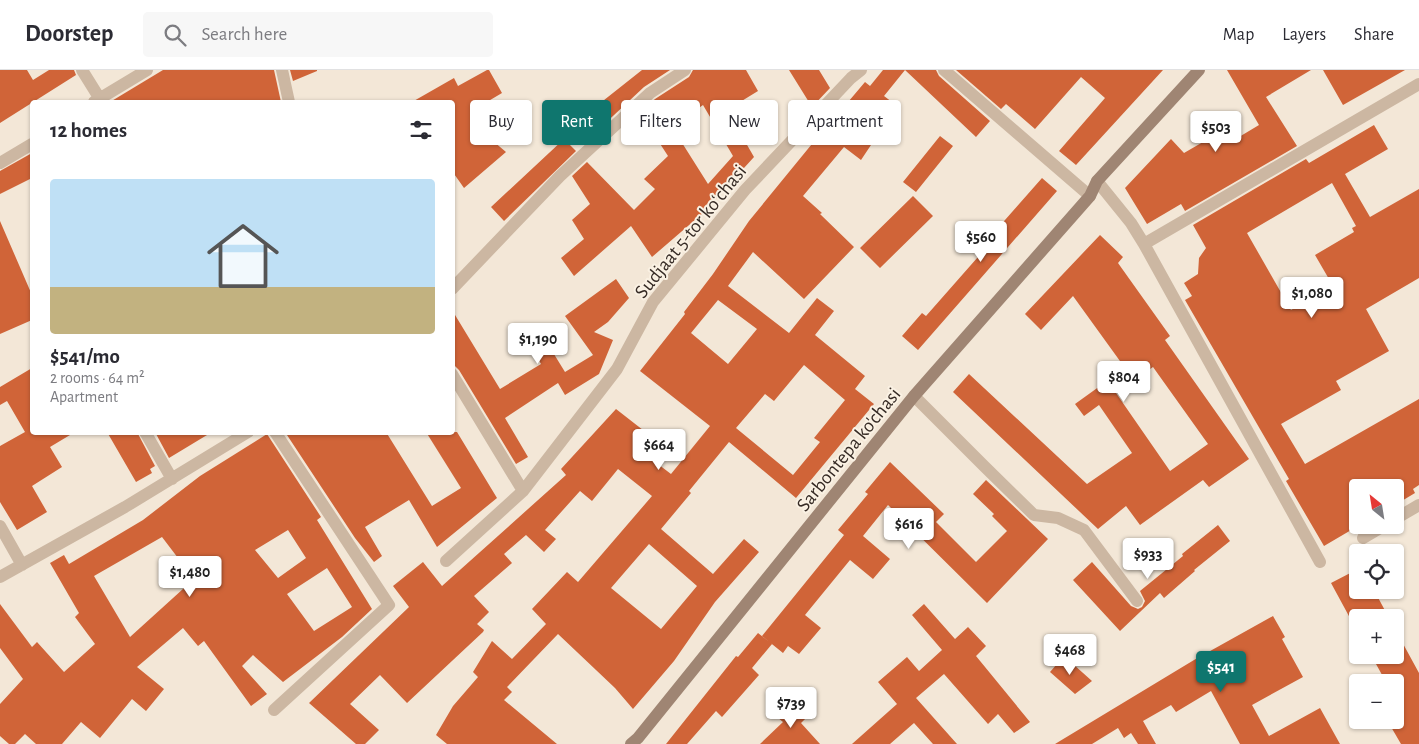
<!DOCTYPE html>
<html lang="en">
<head>
<meta charset="utf-8">
<style>
	:root { --surface:#fff; --page:#f7f7f7; --text:#2b2b33; --muted:#7c7c81; --line:#e1e1e2; --accent:#0f766e }
	body { margin:0; font-family:"Alegreya Sans",sans-serif; background:var(--page); color:var(--text); height:100vh; display:flex; flex-direction:column; font-size:19px; white-space:nowrap }
	* { box-sizing:border-box; margin:0 }
	p { font-size:16px; color:var(--muted) }
	.icon { flex:none; width:28px; height:28px; fill:none; stroke:currentColor; stroke-width:2; stroke-linecap:round; stroke-linejoin:round }
	.map { position:relative; flex:1; overflow:hidden }
	.side { position:absolute; left:30px; top:30px; width:425px; height:335px; display:flex; flex-direction:column; background:var(--surface); border-radius:5px; box-shadow:0 1px 4px #0004 }
	.side>* { flex:none }
	.banner { position:absolute; left:470px; top:30px; width:475px; height:45px; display:flex; gap:10px }
	.needle { width:32px; rotate:330deg }
	.tools { position:absolute; left:1349px; top:409px; display:grid; gap:10px }
	.tools a { display:grid; place-items:center; width:55px; height:55px; border-radius:5px; background:var(--surface); box-shadow:0 1px 4px #0004; font-size:25px }
	.price { position:absolute; translate:-50% -42px; padding:0 11px; border-radius:5px; background:#fff; color:#222; font-size:16px; line-height:32px; filter:drop-shadow(0 1px 2px #0008) }
	.price::after { content:''; position:absolute; left:50%; top:30px; width:15px; height:11px; margin-left:-8px; background:inherit; clip-path:polygon(0 0,100% 0,50% 100%) }
	.price.on { background:var(--accent); color:#fff }
	ul { padding:0; list-style:none }
	li { display:grid; align-content:center; gap:10px; height:265px; padding:0 20px }
	li span { display:grid; place-items:center; height:155px; border-radius:5px; color:#555 }
	li>.icon { margin-inline-start:auto }
	span .icon { width:90px; height:90px; fill:#fffc; stroke-width:1 }
	li b { font-size:21px }
	h2 { display:flex; justify-content:space-between; align-items:center; height:60px; padding:0 20px; font-size:21px }
	.tag { padding:0 18px; border-radius:5px; background:var(--surface); box-shadow:0 1px 4px #0004; font-size:18px; line-height:45px }
	.tag.on { background:var(--accent); color:#fff }
	header { display:flex; align-items:center; gap:30px; box-sizing:border-box; height:70px; padding:0 25px; background:var(--surface); border-bottom:1px solid var(--line) }
	header strong { font-size:24px }
	nav { display:flex; gap:28px; margin-inline-start:auto; font-size:18px }
	.search { width:350px; height:45px; background:var(--page); display:flex; align-items:center; gap:12px; box-sizing:border-box; padding:0 18px; border-radius:5px; color:var(--muted); font-size:19px }
	.map>svg:first-child { display:block }
	.building { fill:#d06438; fill-rule:evenodd }
	.lines { fill:none; stroke-linecap:round; stroke-linejoin:round }
	.street { stroke:#ccb7a2; stroke-width:12 }
	.secondary { stroke:#9f8573; stroke-width:12 }
	.labels { text-anchor:middle; stroke-width:4; stroke-linejoin:round; paint-order:stroke }
	.street-label { font-size:20px; fill:#362b25; stroke:#faf1e3 }
</style>
</head>
<body>
<header>
<strong>Doorstep</strong>
<div class="search"><svg class="icon" aria-label="search" viewBox="0 0 24 24"><circle cx="10" cy="10" r="6"/><path d="M15 15l6 6"/></svg>Search here</div>
<nav><a>Map</a><a>Layers</a><a>Share</a></nav>
</header>
<div class="map">
<svg width="1419" height="674" viewBox="0 0 1419 674">
	<rect width="100%" height="100%" fill="#f3e7d7"/>
	<path class="building" d="M0,0H27L33,10L49,0H74L76,5L0,53Z
		M163,0H274L281,32H110Z
		M290,0H317V1L293,11Z
		M487,0H489L502,23L475,39L488,52L480,60L506,82L464,118L452,101V32H412L454,8L458,16Z
		M642,0H670L644,17L598,60L586,48L595,40L594,38Z
		M693,0H746L758,21L727,40L754,87L703,143L652,187L631,156L574,206L561,188L584,169L572,150L590,134L572,106L587,92L634,140L655,119L644,109L668,86L640,43L655,29L689,7ZM703,35L733,86L708,114L672,57Z
		M789,0H819L830,18L812,37Z
		M883,0H936L939,6L990,51L976,67L905,0L884,26L896,35L875,64L877,66L861,90L844,77L803,126L822,143L820,144L854,177L804,229L753,182L728,216L789,263L817,228L834,241L815,265L865,306L855,319L874,334L796,428L729,372L689,421L691,423L661,459L713,504L744,469L759,482L715,532L674,591L633,639L615,618L558,564L507,617L512,622L504,630L557,674H447L436,665L453,636L478,607L473,602L492,571L512,589L546,554L532,539L567,502L578,512L652,426L618,399L592,431L580,421L545,460L556,469L544,482L526,465L504,484L512,493L474,526L489,542L477,554L484,560L483,562L407,633L380,605L350,634L379,660L365,674H356L309,633L409,537L393,516L423,492L442,516L566,405L561,399L616,339L657,371L646,385L671,404L710,356L640,301L685,244L684,242L713,204L749,151L825,58L821,52L839,32L843,38L865,12L870,16ZM718,230L757,259L728,294L691,263ZM804,295L845,330L814,368L820,372L793,405L736,358L765,324L774,331ZM649,474L697,516L661,559L611,518Z
		M956,0H1163L1076,95L1059,81L1105,28L1081,7L1035,59L1006,34L1001,39Z
		M1227,0H1311L1266,27L1297,76L1185,141L1181,134L1147,154L1125,118L1171,69L1184,83L1222,61L1229,73L1259,55Z
		M1323,0H1405L1343,35Z
		M1374,55L1388,79L1345,104L1370,147L1419,119V208L1366,239L1389,281L1336,311L1341,320L1281,354L1305,394L1419,329V415L1413,419L1415,423L1395,435V418H1358V456L1324,476L1286,411L1289,409L1185,230L1192,226L1184,213L1198,204L1199,188L1206,178L1193,155L1306,89L1309,93ZM1332,113L1356,156L1352,158L1354,162L1315,185L1333,216L1291,240L1247,163Z
		M940,66L953,76L916,122L903,112Z
		M564,69L576,81L504,151L491,137Z
		M32,83V108L0,124V101Z
		M1042,108L1057,121L918,280L902,266L922,243L926,246L985,179L982,176Z
		M913,126L933,146L880,198L860,178Z
		M0,151L32,225V250L0,264Z
		M1100,165L1123,187L1118,193L1170,266L1165,270L1249,389L1209,417L1203,410L1140,455L1126,436L1098,459L953,322L969,304L1087,414L1132,383L1099,335L1084,346L1075,334L1125,298L1073,226L1041,260L1025,244ZM1153,297L1208,374L1170,401L1116,323Z
		M616,209L629,228L608,252L594,262L613,270L599,304L565,325L558,313L505,348L528,387L516,394L459,300L452,293V240L500,319L541,294L529,272L541,263L565,302L593,285L565,246Z
		M32,298V362H75L50,377L62,397L32,416L47,442L17,460L0,432V376L25,362L7,331L0,335V317Z
		M107,362H137L155,396L150,399L152,403L136,412Z
		M155,362H212L169,388Z
		M285,362H386L432,436L461,418L426,362H457L497,428L437,477L409,430L365,457L382,486L374,492L355,468Z
		M267,364L321,447L317,450L372,539L342,567L283,612L253,585L242,596L267,624L251,636L204,571L198,576L183,558L137,597L164,619L146,641L132,629L100,668L81,652L62,674H36L25,664L15,674H9L0,666V634L23,609L0,578V534L32,577L37,572L64,602L95,574L75,547L79,543L50,493L64,485L69,494L143,450L200,406ZM288,460L306,488L278,508L255,480ZM162,467L194,509L130,567L94,506ZM327,498L352,537L314,561L287,524Z
		M890,392L944,444L936,452L976,492L1007,461L992,446L994,444L973,424L986,410L1048,469L987,533L888,435L863,466L890,489L873,509L850,490L805,545L821,558L799,584L788,576L783,583L762,566L844,465L838,460L868,424L865,422Z
		M1218,455L1230,471L1194,500L1195,501L1164,528L1160,523L1120,561L1073,510L1092,492L1131,536L1138,539L1142,537L1145,531L1140,521L1183,486L1182,484Z
		M1358,499V520H1374L1389,548H1350L1331,513Z
		M924,534L955,569L968,557L986,576L976,586L1030,652L1014,663L998,644L988,654L944,604L916,628L957,674H933L914,653L890,674H852L897,634L878,612L907,587L919,601L942,580L912,545Z
		M1273,546L1285,567L1282,569L1303,607L1252,635L1269,666L1320,638L1340,674H1240L1211,621L1176,642L1171,635L1143,651L1156,674H1138L1131,663L1124,668L1118,658L1092,674H1055L1194,590Z
		M1395,559L1419,603V674H1401L1387,650H1395V612H1386L1371,585H1395Z
		M758,563L772,574L752,598L759,605L722,647L716,641L687,674H666L736,586L738,587Z
		M1064,586L1092,611L1075,624L1050,602Z
		M791,633L807,647L801,653L820,674H760L783,652L777,647Z"/>
	<g class="lines">
		<path class="street" d="M82,0L100,29
			M282,0L289,32
			M944,0L1090,126
			M94,32L147,0
			M0,93L32,74
			M1097,111L1131,153L1144,174L1320,492
			M1144,174L1419,14
			M452,219L560,106L650,23L685,0
			M452,304L523,421
			M914,326L985,397L1034,445L1058,448L1084,460L1137,531
			M145,362L172,409
			M1395,449L1419,435
			M0,456L22,495
			M1363,468L1385,455
			M446,491L523,421L617,299L653,232L745,120L851,8L861,0
			M0,507L125,437L248,362
			M274,640L389,535L275,362"/>
		<path class="secondary" d="M631,674L638,668L914,326L1090,126L1097,111L1199,0"/>
	</g>
	<g class="labels">
		<g class="street-label">
			<text transform="translate(690 161) rotate(-51)" y="7">Sudjaat 5-tor koʻchasi</text>
			<text transform="translate(848 379) rotate(-51)" y="7">Sarbontepa ko'chasi</text>
		</g>
	</g>
</svg>
<div class="tools">
<a><svg class="needle" viewBox="-14 -14 28 28"><path d="M0-13l5 13h-10z" fill="#e53935"/><path d="M0 13l5-13h-10z" fill="#7c7c81"/></svg></a>
<a><svg class="icon" aria-label="locate" viewBox="0 0 24 24"><circle cx="12" cy="12" r="6"/><path d="M12 2v4M12 18v4M2 12h4M18 12h4"/></svg></a>
<a>+</a>
<a>−</a>
</div>
<b class="price" style="left:1216px;top:83px">$503</b>
<b class="price" style="left:981px;top:193px">$560</b>
<b class="price" style="left:1312px;top:249px">$1,080</b>
<b class="price" style="left:538px;top:295px">$1,190</b>
<b class="price" style="left:1124px;top:333px">$804</b>
<b class="price" style="left:659px;top:401px">$664</b>
<b class="price" style="left:909px;top:480px">$616</b>
<b class="price" style="left:1148px;top:510px">$933</b>
<b class="price" style="left:190px;top:528px">$1,480</b>
<b class="price" style="left:1070px;top:606px">$468</b>
<b class="price on" style="left:1221px;top:623px">$541</b>
<b class="price" style="left:791px;top:659px">$739</b>
<div class="banner">
<a class="tag">Buy</a>
<a class="tag on">Rent</a>
<a class="tag">Filters</a>
<a class="tag">New</a>
<a class="tag">Apartment</a>
</div>
<section class="side">
<h2>12 homes<svg class="icon" aria-label="filters" viewBox="0 0 24 24"><path d="M4 7h16M4 17h16"/><circle cx="9" cy="7" r="2"/><circle cx="15" cy="17" r="2"/></svg></h2>
<ul>
<li><span style="background:linear-gradient(#bfe0f5 70%,#c2b280 0)"><svg class="icon" aria-label="home" viewBox="0 0 24 24"><path d="M3 11l9-7 9 7M6 9v11h12V9"/></svg></span><div><b>$541/mo</b><p>2 rooms · 64 m²</p><p>Apartment</p></div></li>
</ul>
</section>
</div>
</body>
</html>
